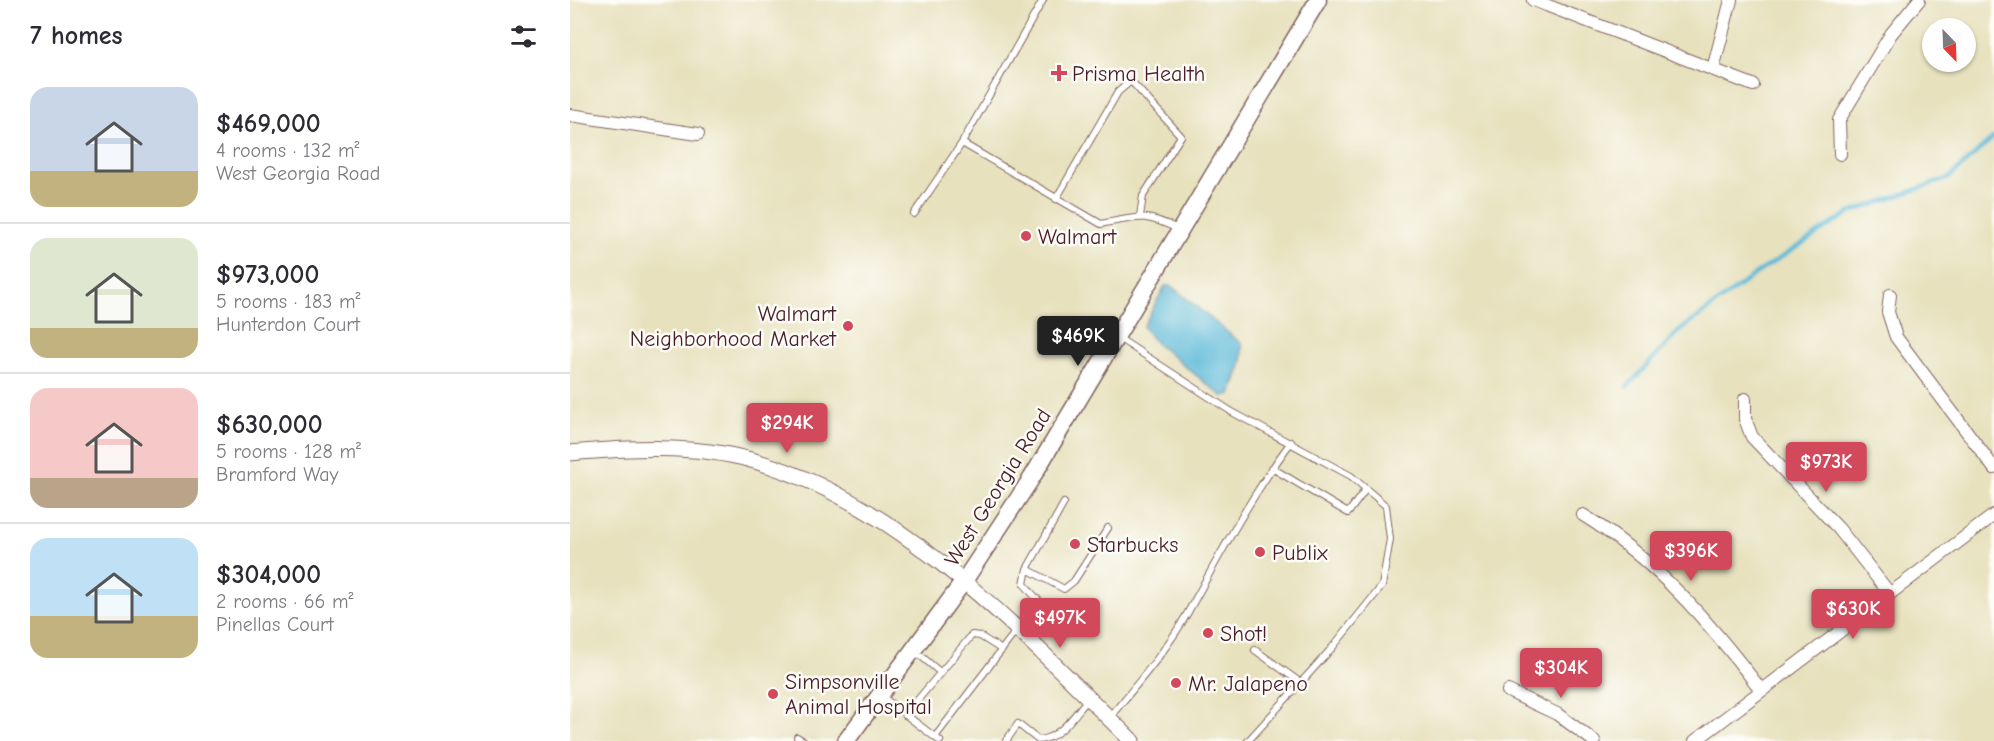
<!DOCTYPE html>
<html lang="en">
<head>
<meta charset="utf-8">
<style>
	:root { --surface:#fff; --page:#f7f7f7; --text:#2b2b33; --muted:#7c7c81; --line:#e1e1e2; --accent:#d1495b }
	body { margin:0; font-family:"Comic Neue",sans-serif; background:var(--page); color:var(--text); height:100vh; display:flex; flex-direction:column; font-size:22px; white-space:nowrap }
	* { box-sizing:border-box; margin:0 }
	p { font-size:20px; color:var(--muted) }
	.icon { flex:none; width:33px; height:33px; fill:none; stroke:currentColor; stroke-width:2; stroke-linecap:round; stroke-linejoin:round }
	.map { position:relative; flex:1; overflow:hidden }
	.panel { display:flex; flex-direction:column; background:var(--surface); width:570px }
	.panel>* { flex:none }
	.needle { width:39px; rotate:157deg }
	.buttons { position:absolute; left:1352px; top:18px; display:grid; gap:12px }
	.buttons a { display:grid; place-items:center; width:54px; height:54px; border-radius:50%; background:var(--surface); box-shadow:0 2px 4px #0004; font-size:30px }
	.price { position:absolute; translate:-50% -51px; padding:0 14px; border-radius:6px; background:var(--accent); color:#fff; font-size:20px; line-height:39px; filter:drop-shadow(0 2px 3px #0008) }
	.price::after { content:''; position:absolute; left:50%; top:36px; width:18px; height:14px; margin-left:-9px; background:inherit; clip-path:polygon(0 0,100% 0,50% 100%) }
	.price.current { background:#222; color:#fff }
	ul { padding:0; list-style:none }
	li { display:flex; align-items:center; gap:18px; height:150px; padding:0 30px }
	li+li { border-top:2px solid var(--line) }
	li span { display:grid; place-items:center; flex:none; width:168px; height:120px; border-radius:18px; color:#555 }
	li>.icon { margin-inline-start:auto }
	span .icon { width:72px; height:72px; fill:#fffc; stroke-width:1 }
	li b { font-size:26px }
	h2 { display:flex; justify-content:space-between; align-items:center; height:72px; padding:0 30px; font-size:26px }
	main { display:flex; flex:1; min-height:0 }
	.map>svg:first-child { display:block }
	.water { fill:#5bb9d9; stroke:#526c82; stroke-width:1.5 }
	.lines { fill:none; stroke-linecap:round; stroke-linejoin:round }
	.stream { stroke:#5bb9d9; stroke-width:4 }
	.service-casing { stroke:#81635e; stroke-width:8 }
	.minor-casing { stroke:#81635e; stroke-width:14 }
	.tertiary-casing { stroke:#81635e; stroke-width:17 }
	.secondary-casing { stroke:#81635e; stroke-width:19 }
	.service { stroke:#fff; stroke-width:6 }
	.minor { stroke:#fff; stroke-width:12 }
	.tertiary { stroke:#fff; stroke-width:15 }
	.secondary { stroke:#fff; stroke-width:16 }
	.poi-dot { fill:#d1495b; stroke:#fdfcf7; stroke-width:2 }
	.labels { text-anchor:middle; stroke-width:5; stroke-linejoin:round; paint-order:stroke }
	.poi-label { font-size:22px; fill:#4a1f2b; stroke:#fdfcf7; text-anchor:start }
	.street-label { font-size:22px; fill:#4a1f2b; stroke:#fdfcf7 }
</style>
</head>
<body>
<main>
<section class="panel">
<h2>7 homes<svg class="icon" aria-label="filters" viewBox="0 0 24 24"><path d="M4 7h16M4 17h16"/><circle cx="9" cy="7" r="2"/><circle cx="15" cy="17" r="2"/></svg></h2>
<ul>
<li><span style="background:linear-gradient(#c9d6e8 70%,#c2b280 0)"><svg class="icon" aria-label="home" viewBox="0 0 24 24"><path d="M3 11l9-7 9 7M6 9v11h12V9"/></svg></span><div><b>$469,000</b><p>4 rooms · 132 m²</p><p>West Georgia Road</p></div></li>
<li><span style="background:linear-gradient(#dfe7d0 75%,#c2b280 0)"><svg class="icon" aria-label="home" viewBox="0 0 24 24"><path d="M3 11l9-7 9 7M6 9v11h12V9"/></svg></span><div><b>$973,000</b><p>5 rooms · 183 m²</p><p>Hunterdon Court</p></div></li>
<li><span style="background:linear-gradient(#f6c9c9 75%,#b9a48a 0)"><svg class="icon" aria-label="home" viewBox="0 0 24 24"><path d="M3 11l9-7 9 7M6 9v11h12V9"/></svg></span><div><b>$630,000</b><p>5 rooms · 128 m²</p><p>Bramford Way</p></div></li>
<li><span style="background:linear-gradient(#bfe0f5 65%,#c2b280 0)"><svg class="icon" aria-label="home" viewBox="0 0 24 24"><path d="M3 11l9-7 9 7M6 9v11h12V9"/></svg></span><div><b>$304,000</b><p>2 rooms · 66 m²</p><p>Pinellas Court</p></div></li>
</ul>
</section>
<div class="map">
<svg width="1424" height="741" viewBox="0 0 1424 741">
	<rect width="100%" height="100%" fill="#fdfcf7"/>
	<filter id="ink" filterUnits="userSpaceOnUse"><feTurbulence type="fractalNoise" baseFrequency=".0167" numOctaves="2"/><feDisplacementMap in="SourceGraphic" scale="12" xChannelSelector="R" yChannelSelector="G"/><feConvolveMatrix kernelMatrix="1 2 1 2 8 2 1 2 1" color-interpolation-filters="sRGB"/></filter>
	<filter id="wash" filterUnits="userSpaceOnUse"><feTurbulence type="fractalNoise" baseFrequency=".008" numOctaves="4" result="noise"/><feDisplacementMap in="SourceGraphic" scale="24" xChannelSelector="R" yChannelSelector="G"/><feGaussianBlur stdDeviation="1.35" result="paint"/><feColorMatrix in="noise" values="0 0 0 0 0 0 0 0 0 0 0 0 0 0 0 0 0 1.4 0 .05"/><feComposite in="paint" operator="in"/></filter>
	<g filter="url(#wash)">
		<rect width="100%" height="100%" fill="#e7e1bd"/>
		<path class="water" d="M595,286H601L672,344V362L661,394L652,396L586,343L573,327Z"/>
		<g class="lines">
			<path class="stream" d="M1057,387L1108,332L1187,273L1279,213L1379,178L1424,137"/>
		</g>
	</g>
	<g filter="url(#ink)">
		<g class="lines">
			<defs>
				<path id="service" d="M392,143L473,0
					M486,199L548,92L561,81L611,136L573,196L570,216
					M344,214L392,143L531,224C567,217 575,212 609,230
					M547,337L662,412L781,476L816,506L820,539L812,586L762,648L678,741
					M702,468L778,513L796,489
					M494,503L457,569L454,584L467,599L501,628
					M457,569L494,589L504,581L538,528
					M344,650L371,673
					M685,650L731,683
					M311,696L370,741
					M335,715L402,635L410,636L432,650
					M540,717C567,684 596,651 617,614C650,555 680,497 721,442
					M227,737L234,741
					M365,737L446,631
					M436,741L448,724L468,740C490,739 504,715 518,699"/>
				<path id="minor" d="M963,0L1183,85
					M1143,69L1161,0
					M0,115L128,134
					M1270,154L1269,120L1321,34L1349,0
					M1320,295L1318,312L1326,337L1424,468
					M1175,399V419L1182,437L1269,529L1320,594
					M1013,515C1086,560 1140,623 1191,690
					M938,691L987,714L1024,741
					M1125,741L1424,515"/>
				<path id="tertiary" d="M0,453C59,448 123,444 181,460C330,500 455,636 562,741"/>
				<path id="secondary" d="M276,741L394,581L461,479L748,0"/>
			</defs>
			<use href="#service" class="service-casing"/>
			<use href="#minor" class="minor-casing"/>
			<use href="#tertiary" class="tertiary-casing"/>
			<use href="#secondary" class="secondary-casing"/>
			<use href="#service" class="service"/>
			<use href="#minor" class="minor"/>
			<use href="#tertiary" class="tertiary"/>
			<use href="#secondary" class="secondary"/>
		</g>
	</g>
	<g class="poi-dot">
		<path d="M486 64h6v6h6v6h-6v6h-6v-6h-6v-6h6z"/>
		<circle cx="456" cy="236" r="6"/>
		<circle cx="278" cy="326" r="6"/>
		<circle cx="505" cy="544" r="6"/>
		<circle cx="690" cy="552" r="6"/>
		<circle cx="638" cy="633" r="6"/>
		<circle cx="606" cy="683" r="6"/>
		<circle cx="203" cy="694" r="6"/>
	</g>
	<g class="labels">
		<g class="poi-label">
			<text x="502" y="81">Prisma Health</text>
			<text x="468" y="244">Walmart</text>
			<text x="266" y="321" text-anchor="end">Walmart<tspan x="266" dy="25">Neighborhood Market</tspan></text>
			<text x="517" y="552">Starbucks</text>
			<text x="702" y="560">Publix</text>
			<text x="650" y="641">Shot!</text>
			<text x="215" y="689">Simpsonville<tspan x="215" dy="25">Animal Hospital</tspan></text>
			<text x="618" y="691">Mr. Jalapeno</text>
		</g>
		<g class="street-label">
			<text transform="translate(427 487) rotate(-58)" y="8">West Georgia Road</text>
		</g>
	</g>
</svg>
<div class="buttons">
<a><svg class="needle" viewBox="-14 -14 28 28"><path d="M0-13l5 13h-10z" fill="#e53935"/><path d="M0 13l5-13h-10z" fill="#7c7c81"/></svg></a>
</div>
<b class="price current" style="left:508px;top:367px">$469K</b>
<b class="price" style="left:217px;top:454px">$294K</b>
<b class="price" style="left:1256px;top:493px">$973K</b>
<b class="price" style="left:1121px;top:582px">$396K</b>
<b class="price" style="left:1283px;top:640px">$630K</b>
<b class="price" style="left:490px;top:649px">$497K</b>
<b class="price" style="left:991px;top:699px">$304K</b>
</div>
</main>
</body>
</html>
